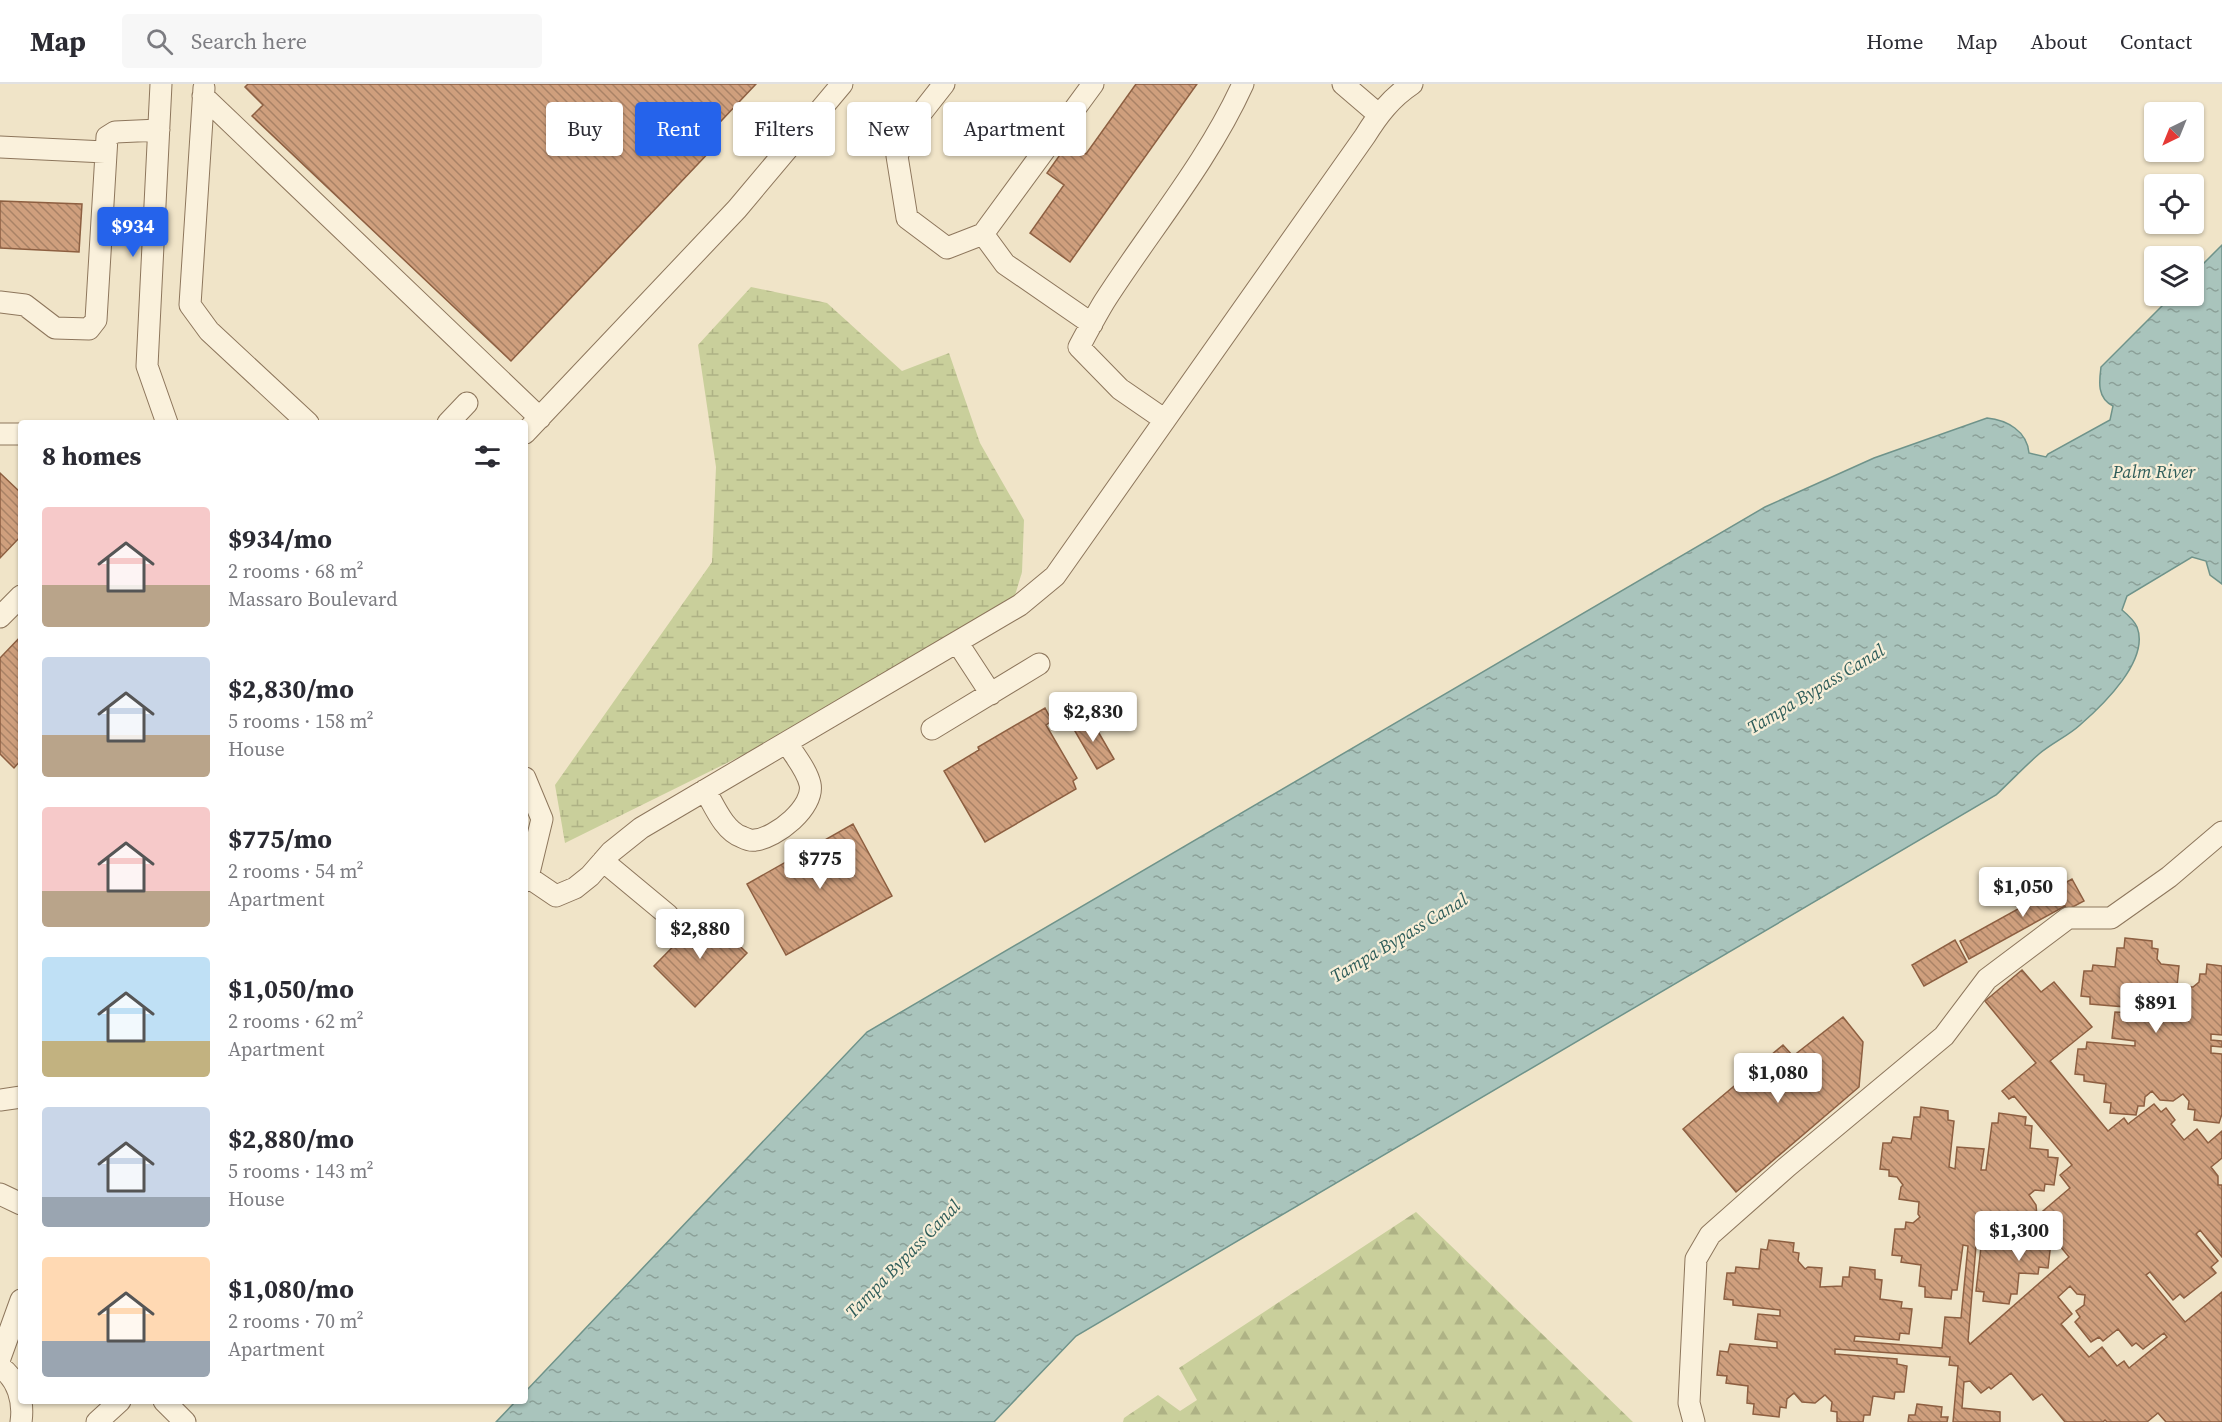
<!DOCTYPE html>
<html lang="en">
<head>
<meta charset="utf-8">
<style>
	:root { --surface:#fff; --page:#f7f7f7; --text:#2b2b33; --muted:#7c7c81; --line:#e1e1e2; --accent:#2563eb }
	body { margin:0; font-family:"Source Serif 4",serif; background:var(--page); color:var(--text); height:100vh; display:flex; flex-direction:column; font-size:22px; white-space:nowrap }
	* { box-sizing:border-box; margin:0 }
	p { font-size:20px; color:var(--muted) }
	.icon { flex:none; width:33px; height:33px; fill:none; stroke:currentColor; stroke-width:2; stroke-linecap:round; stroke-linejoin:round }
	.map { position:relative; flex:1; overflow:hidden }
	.drawer { position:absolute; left:18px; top:336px; width:510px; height:984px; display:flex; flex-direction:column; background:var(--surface); border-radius:6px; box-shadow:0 2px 4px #0004 }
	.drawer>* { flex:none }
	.guide { position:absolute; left:546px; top:18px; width:570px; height:54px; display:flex; gap:12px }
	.needle { width:39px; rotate:223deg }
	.buttons { position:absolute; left:2144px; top:18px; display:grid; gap:12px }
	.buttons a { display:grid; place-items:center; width:60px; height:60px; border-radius:6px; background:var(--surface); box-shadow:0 2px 4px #0004; font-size:30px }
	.price { position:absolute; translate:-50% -51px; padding:0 14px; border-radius:6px; background:#fff; color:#222; font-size:20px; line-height:39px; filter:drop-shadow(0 2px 3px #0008) }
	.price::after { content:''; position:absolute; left:50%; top:36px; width:18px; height:14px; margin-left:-9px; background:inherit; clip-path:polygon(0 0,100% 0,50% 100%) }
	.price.active { background:var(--accent); color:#fff }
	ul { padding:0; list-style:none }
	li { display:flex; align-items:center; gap:18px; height:150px; padding:0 24px }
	li span { display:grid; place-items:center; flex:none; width:168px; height:120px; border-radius:6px; color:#555 }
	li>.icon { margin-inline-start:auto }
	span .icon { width:72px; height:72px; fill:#fffc; stroke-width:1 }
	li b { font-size:26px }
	h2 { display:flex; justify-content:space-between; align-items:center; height:72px; padding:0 24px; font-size:26px }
	.tag { padding:0 21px; border-radius:6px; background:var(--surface); box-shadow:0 2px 4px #0004; font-size:21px; line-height:54px }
	.tag.active { background:var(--accent); color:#fff }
	header { display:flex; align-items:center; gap:36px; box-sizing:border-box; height:84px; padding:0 30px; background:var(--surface); border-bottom:2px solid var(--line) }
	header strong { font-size:28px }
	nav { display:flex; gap:33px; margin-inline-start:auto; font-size:21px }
	.search { width:420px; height:54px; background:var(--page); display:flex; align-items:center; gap:15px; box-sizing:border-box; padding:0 21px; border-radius:6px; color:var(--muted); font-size:22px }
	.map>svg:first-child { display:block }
	.forest { fill:url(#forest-firs) }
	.wetland { fill:url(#wetland-marsh) }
	.water { fill:url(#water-ripples); stroke:#6f938a; stroke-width:1.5 }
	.building { fill:url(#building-back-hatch); stroke:#8d5f41; stroke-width:1.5; fill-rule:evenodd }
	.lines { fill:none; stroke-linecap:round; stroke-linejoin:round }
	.minor-casing { stroke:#8d765c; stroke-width:23 }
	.minor { stroke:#faf1dc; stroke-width:21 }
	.labels { text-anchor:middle; stroke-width:4.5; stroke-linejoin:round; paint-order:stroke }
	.water-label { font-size:18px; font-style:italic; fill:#2f5d5a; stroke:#f7eed8 }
</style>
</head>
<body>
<header>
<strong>Map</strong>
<div class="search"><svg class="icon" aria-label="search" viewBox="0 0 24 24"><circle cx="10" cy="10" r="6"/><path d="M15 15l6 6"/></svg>Search here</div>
<nav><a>Home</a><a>Map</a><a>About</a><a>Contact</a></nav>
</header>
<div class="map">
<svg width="2222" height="1338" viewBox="0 0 2222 1338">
	<defs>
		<pattern id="forest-firs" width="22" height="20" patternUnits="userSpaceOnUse" patternTransform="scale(1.5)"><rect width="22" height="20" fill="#c9cf9b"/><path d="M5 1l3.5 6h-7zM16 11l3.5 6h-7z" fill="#aeb285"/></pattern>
		<pattern id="wetland-marsh" width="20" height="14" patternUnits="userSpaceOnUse" patternTransform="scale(1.5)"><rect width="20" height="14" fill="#c9cf9b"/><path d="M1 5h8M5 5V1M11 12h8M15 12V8" fill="none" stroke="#aeb285"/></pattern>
		<pattern id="water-ripples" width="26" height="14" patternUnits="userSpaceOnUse" patternTransform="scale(1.5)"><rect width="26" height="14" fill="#a9c4bc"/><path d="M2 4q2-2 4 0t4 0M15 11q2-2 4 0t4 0" fill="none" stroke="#8ba098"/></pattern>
		<pattern id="building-back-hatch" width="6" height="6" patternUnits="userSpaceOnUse" patternTransform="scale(1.5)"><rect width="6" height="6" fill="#cf9f7d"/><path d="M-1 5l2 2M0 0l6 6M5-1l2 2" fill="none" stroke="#a98266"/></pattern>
	</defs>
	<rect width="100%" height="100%" fill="#f0e4c8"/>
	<path class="forest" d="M1416,1128L1633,1338H1123L1124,1334L1158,1311L1180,1327L1197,1316L1179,1284Z"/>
	<path class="wetland" d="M751,203L827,219L902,287L949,269L980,359L1024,436L1022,488L1006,541L565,759L555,701L712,478L716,383L698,261Z"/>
	<path class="water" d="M2222,161V500L2210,491L2206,477L2192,473L2127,512L2122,526C2128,531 2134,536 2137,543C2150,576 2103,621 2080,641C2068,652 2052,659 2039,670C2024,683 2010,698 1996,711L1076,1252L994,1338H496L516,1317H525V1308L867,948L1765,423L1874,374L1987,334C2007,336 2027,347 2029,369L2046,373L2048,370L2110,336L2113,322C2097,314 2099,298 2101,283L2172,212H2193V190Z"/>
	<path class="building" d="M248,0H756L706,53L715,62L511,277L252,32L263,21L245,3Z
		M1136,0H1197L1070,178L1030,149L1064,101L1047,89L1069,58L1086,70Z
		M0,117L82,120L79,168L0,164Z
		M0,389L21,409V452L0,474Z
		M21,552V676L14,684L0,670V574Z
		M1045,624L1052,637L1046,641L1077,694L1073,697L1076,705L985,758L944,687L979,666L978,663Z
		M1089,632L1114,675L1097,685L1072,642Z
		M853,740L892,812L786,871L747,800Z
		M2072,795L2084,817L2067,826L2065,822L1969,875L1960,857Z
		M706,829L747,869L695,923L654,882Z
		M2125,854L2152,857V864L2158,865L2157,875L2161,880L2179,882L2177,902L2193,903L2199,898L2200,890H2206L2207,880L2222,882V951L2211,950V956L2222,957V963L2211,962V969L2222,970V1030L2219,1039L2194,1036L2195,1026L2188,1025L2189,1017L2183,1010L2173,1017L2160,1016L2152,1007L2145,1013L2144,1022H2138L2136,1031L2110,1029L2111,1019L2104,1018L2106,1000L2084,997V991L2075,990L2078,965H2086L2087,958L2135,962V957L2112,954L2115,928L2137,929V924L2090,920V913L2081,912L2084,887H2092L2093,881L2115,883L2117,864H2124Z
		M1955,856L1967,878L1924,902L1912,881Z
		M2022,886L2041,908L2054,898L2092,943L2050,977L2108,1047L2124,1034L2128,1040L2154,1020L2161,1028L2166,1024L2175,1036L2171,1040L2184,1056L2197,1045L2208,1059L2222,1047V1074L2211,1083L2218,1092V1101H2222V1173L2200,1146L2196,1150L2218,1177L2211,1183L2216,1189L2184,1214L2180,1210L2173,1216L2150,1188L2146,1191L2185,1238L2222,1208V1338H2166L2158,1329L2147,1338H2107L2105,1336L2103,1338H2065L2042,1310L2033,1316L2011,1289L1991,1305L1989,1303L1981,1309L1970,1297L1964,1298L1962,1324L2000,1328V1338H1953L1958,1282L1949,1281L1950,1273L1835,1265V1270L1897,1275V1280L1907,1282L1904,1308H1895L1894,1315L1873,1312L1870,1331H1864L1863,1338H1837V1328L1831,1327L1832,1318L1825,1311L1815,1319L1802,1318L1794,1309L1787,1315L1786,1324L1780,1323L1779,1333L1753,1330L1754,1320L1747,1319L1748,1302L1726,1299L1727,1292L1717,1291L1720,1267L1728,1268L1730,1260L1777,1264V1258L1755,1255L1758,1230L1780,1232V1226L1733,1221V1216L1724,1215L1727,1189H1735L1736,1183L1759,1185L1761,1165L1767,1166L1769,1156L1794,1159L1793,1168L1799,1169L1798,1177L1805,1185L1808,1183L1822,1184L1820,1203L1842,1202L1843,1193H1849L1850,1183L1875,1186V1195L1882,1196L1880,1215L1902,1218L1901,1224L1912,1225L1909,1250L1900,1249L1899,1256L1855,1252L1854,1257L1942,1264L1945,1233L1961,1234L1968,1162L1963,1161L1957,1206H1952L1951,1215L1925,1213V1203L1919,1202L1921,1181L1901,1178L1902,1172L1892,1171L1895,1145H1905L1906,1138L1913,1139L1920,1133L1918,1130L1919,1118L1899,1115L1901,1103L1903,1101L1897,1093L1889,1092V1086L1880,1085L1883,1059H1891L1893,1053L1911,1055L1914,1033H1920L1921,1023L1948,1027V1036L1954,1037L1949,1083L1955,1085L1957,1063L1984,1065L1981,1086H1986L1992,1039H1998L1999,1029L2026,1033L2025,1041L2032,1042L2030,1064L2048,1066V1073L2058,1074L2054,1101L2045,1100L2044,1107L2035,1106L2029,1111L2036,1121L2037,1132L2070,1104L2060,1091L2072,1081L2014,1012L2009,1015L2002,1007L2036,979L1985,917ZM2037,1134L2069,1173L1970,1260L1968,1257L1976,1162L1981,1163L1976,1207L1984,1208L1983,1217L2009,1220L2011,1210H2017L2019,1189L2038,1190L2039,1183L2048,1184L2051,1158L2041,1156L2042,1150L2033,1149L2027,1142ZM2070,1202L2077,1210L2085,1211L2084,1221L2076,1227L2080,1233L2075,1238L2091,1258L2099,1253L2103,1257L2118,1245L2132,1262L2136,1259L2143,1265L2164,1249L2167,1253L2129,1284L2124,1277L2117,1282L2102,1263L2089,1273L2061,1240L2072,1230L2058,1213Z
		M1843,933L1863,958L1859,1003L1736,1108L1683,1045L1783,961L1793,972Z
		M1917,1320L1942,1323L1941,1333H1948L1947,1338H1908L1909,1331H1915Z"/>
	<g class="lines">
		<defs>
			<path id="minor" d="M161,0L147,282L167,339
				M944,0L911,42L897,72L907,134L947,164L983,150L1093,0
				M1343,0L1378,30
				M204,4L190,221L209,247L308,339
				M203,12L540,334
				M0,63L105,68
				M983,150L1005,180L1092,240
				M0,218L25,221L55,244L89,245L96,236L107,53L115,48L159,46
				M1165,336L1120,305L1079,263C1087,248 1095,233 1104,218C1150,146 1207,79 1243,0
				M448,339L467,319
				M525,349L737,125L842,0
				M0,350H21
				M0,533L21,512
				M957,558L991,610
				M932,645L1039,580
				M525,694L542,735L528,793L525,797
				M705,706C714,721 724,747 742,753C746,755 752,757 755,756C776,754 815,723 810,700C807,686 794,671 787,659
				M603,777L668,831
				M528,793L556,812L575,804L590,792L611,768L641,744L1020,521L1055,492L1365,52C1378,31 1391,14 1412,0
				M0,1016L21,1013
				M0,1110L21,1120
				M0,1274L21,1216
				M0,1283C18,1295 24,1318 21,1338
				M164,1317L185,1338
				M97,1338L120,1317
				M1694,1338L1689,1319L1696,1175L1710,1151L1788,1082L1944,952L1987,895L2068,834H2111L2169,793L2222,748"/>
		</defs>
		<use href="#minor" class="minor-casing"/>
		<use href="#minor" class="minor"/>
	</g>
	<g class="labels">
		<g class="water-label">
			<text x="2154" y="394">Palm River</text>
			<text transform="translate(1816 605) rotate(-31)" y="6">Tampa Bypass Canal</text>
			<text transform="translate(1399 854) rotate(-31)" y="6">Tampa Bypass Canal</text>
			<text transform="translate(903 1175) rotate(-46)" y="6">Tampa Bypass Canal</text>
		</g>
	</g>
</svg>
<div class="buttons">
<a><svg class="needle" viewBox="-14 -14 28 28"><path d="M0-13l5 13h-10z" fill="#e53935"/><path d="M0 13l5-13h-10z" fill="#7c7c81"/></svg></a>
<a><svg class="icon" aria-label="locate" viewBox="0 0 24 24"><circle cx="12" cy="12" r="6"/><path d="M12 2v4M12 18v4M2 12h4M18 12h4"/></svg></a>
<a><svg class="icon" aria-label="layers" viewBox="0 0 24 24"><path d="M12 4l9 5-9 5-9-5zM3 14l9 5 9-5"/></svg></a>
</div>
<b class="price active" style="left:133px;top:174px">$934</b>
<b class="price" style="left:1093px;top:659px">$2,830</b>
<b class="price" style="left:820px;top:806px">$775</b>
<b class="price" style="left:2023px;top:834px">$1,050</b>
<b class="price" style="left:700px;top:876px">$2,880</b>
<b class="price" style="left:2156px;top:950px">$891</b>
<b class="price" style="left:1778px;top:1020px">$1,080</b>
<b class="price" style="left:2019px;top:1178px">$1,300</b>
<div class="guide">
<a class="tag">Buy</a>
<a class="tag active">Rent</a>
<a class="tag">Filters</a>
<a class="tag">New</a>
<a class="tag">Apartment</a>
</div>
<section class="drawer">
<h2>8 homes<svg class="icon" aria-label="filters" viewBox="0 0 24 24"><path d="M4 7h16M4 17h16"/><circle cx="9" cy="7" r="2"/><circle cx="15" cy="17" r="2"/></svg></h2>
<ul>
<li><span style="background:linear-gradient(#f6c9c9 65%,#b9a48a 0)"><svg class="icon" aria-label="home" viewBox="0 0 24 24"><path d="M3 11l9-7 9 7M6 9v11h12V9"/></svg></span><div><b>$934/mo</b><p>2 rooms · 68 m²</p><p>Massaro Boulevard</p></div></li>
<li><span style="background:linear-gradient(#c9d6e8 65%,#b9a48a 0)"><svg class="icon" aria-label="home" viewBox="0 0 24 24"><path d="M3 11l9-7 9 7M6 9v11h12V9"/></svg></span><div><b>$2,830/mo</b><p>5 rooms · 158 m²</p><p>House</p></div></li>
<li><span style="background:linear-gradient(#f6c9c9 70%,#b9a48a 0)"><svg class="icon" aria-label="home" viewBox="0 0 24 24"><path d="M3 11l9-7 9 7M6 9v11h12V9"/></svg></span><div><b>$775/mo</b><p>2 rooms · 54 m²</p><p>Apartment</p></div></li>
<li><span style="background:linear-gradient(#bfe0f5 70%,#c2b280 0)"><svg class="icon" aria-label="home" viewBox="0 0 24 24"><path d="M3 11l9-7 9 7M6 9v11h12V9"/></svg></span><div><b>$1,050/mo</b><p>2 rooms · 62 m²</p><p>Apartment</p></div></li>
<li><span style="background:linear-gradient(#c9d6e8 75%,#9aa5b1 0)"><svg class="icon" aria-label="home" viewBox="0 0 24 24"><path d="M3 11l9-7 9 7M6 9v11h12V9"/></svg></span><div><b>$2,880/mo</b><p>5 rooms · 143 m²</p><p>House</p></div></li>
<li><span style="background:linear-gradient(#ffd9b3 70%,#9aa5b1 0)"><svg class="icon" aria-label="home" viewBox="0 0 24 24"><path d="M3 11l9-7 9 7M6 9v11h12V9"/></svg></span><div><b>$1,080/mo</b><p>2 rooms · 70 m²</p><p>Apartment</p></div></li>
</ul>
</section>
</div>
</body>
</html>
